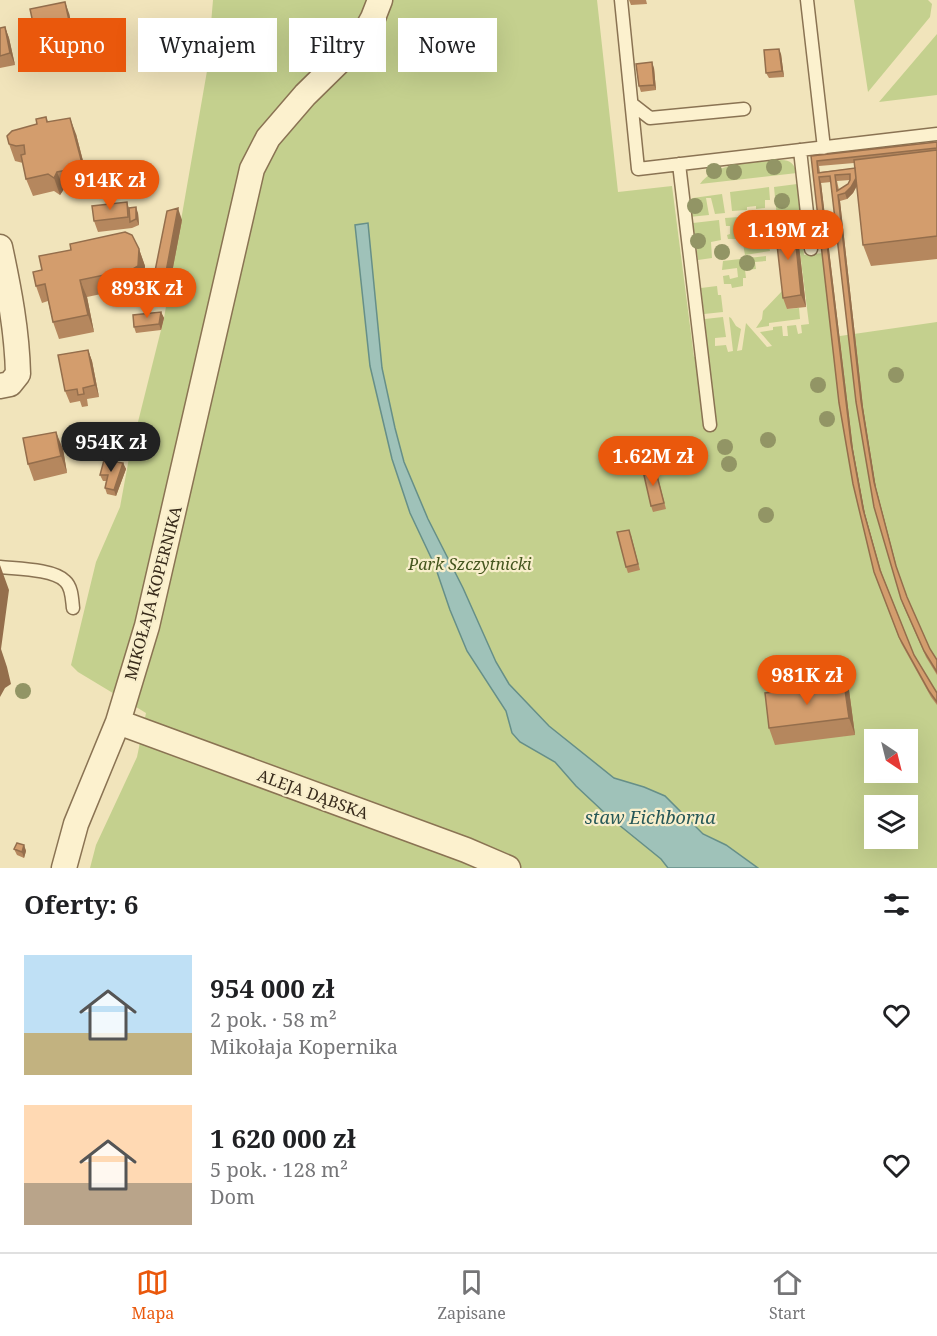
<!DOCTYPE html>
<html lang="pl">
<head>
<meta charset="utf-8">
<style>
	:root { --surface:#fff; --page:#f2f2f2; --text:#202124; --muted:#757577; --line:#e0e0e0; --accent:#ea580c }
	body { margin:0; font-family:"Noto Serif",serif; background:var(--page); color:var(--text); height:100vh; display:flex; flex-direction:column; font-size:22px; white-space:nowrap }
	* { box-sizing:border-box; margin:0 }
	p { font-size:20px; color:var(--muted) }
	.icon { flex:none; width:33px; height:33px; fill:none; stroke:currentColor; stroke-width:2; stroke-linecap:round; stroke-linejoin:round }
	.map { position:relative; height:868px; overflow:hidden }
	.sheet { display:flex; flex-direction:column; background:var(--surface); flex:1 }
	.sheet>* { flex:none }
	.guide { position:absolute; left:18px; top:18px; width:600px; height:54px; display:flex; gap:12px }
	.needle { width:39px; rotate:145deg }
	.buttons { position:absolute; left:864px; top:729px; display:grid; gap:12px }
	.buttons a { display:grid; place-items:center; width:54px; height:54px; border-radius:0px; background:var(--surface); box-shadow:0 6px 24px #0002; font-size:30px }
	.price { position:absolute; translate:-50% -51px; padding:0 14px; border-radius:21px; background:var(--accent); color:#fff; font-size:20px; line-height:39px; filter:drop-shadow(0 2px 3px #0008) }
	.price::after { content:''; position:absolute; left:50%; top:36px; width:18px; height:14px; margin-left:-9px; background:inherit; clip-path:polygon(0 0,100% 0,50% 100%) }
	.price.active { background:#222; color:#fff }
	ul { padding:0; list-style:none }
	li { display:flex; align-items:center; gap:18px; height:150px; padding:0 24px }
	li span { display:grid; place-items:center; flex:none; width:168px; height:120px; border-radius:0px; color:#555 }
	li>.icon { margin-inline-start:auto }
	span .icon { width:72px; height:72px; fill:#fffc; stroke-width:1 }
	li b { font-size:26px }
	h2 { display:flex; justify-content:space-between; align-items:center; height:72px; padding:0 24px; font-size:26px }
	.tag { padding:0 21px; border-radius:0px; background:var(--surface); box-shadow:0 6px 24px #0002; font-size:21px; line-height:54px }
	.tag.active { background:var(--accent); color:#fff }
	.tabs { display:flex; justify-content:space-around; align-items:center; height:84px; border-top:2px solid var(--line); background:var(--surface); font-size:16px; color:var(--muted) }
	.tabs a { display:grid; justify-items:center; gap:3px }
	.tabs .active { color:var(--accent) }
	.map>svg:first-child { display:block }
	.green { fill:#c4d08e; fill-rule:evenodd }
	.water { fill:#9fc2b9; stroke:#668f88; stroke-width:1.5 }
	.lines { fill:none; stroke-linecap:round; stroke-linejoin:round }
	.lane-casing { stroke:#8a7353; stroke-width:15 }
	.street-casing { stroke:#8a7353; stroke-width:27 }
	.lane { stroke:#fcf1ce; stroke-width:12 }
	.street { stroke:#fcf1ce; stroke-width:24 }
	.tree { fill:#929565 }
	.wall { fill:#b5875e; fill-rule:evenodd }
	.shaded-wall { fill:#946e4c }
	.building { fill:#d39d6d; stroke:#946e4c; stroke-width:1.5; fill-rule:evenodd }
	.labels { text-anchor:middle; stroke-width:4.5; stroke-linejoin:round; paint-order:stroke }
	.park-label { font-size:16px; font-style:italic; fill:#44551e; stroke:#f8eecb }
	.street-label { font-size:16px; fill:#372a1a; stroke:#f8eecb }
	.water-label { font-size:18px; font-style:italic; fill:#275858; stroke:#f8eecb }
</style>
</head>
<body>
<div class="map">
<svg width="937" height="868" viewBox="0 0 937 868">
	<rect width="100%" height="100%" fill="#f1e4bb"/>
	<path class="green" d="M213,0H597L618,192L672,186L694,357L708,355L705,319L723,317L726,337L715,338V346L726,345L728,352L733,351L729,317L731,318L736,326L741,329L737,351L742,350L746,323L767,347L772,346L760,332L773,330V327L782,326L783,336H788L787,326L796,325L798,334L802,333L801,325L809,324L798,237L779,239L774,187L797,184L804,255L823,253L833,337L937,322V868H90L96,845L137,757L146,713L78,672L71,665L96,562L120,507L129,458L164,318L207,71ZM874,740H908V772H874ZM874,806H908V838H874Z
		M854,0H928L932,4L930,17L868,92Z
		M937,34V95L879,102Z
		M781,160C791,160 794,164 797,173L700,184C716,161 755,163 781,160Z
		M769,187L770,200H765V208L756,209V206L747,207V210L732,211L730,192Z
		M722,194L725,213L715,214L711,198H706L709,215L689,217L688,205L693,198Z
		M739,217L740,234H747V237L755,236V231L767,229L769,240L758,242L755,239L748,240L749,247L769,246L770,251L745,255L743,244L740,243L739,239H728L727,235L730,234V226H726L725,218Z
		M719,220L721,240L711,242L712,258L698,260L693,223Z
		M766,256V261L755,262L756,269L745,270L746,278H743V286L732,288L731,284H724L723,276L729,275L730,279L738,277L737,268L722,270L723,261Z
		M717,286L718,295H721L723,312L704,314L701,288Z
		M785,288L787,309L799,308L800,319L769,323V326L756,328L762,319L763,311Z"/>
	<path class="water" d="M368,223L382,368L395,428L404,462L428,519L463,588L496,662L509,684L549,726L614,778L644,787L665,796L703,834L726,845L758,868H668L661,859L608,816L576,786L555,762L520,742L512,733L506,711L467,651L450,610L435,566L410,513L392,459L370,366L355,225Z"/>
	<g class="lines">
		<defs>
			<path id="lane" d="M621,0L638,169L937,134
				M807,0L824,148
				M632,104L650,118L744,109
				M800,150L811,249
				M679,164L710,425
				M0,567C17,569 53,569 65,581C72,587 72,599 73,608"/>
			<path id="street" d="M0,247C9,289 17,331 18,374L10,384L0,386
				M118,722L466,850L508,868
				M64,868L76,824L118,722L147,626L252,169L268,138L305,95L361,40L373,18L380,0"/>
		</defs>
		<use href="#lane" class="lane-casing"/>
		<use href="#street" class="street-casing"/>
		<use href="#lane" class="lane"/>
		<use href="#street" class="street"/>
	</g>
	<g class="tree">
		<circle cx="774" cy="167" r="8"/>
		<circle cx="714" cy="171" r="8"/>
		<circle cx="734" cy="172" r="8"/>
		<circle cx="782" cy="201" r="8"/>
		<circle cx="695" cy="206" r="8"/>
		<circle cx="698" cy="241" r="8"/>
		<circle cx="722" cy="252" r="8"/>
		<circle cx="747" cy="263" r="8"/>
		<circle cx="896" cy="375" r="8"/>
		<circle cx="818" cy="385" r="8"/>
		<circle cx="827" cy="419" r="8"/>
		<circle cx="768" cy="440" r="8"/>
		<circle cx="725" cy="447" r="8"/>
		<circle cx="729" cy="464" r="8"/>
		<circle cx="766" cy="515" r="8"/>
		<circle cx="23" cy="691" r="8"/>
	</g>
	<path class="wall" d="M629,0H646L647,4L631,5Z
		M69,13L77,50L43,58L38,46Z
		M5,27L9,38L15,65L0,68V28Z
		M781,54L784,77L769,78L766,73Z
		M654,68L656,90L641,92L639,86Z
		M46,117L48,122L76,134L89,184L64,189L60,195L54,191L33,196L26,179L23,163L15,161L9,144L37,124Z
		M937,142V259L871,266L863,245L857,186L853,193L847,199L840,201L863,407L876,488L898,572L907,597L930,649L937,660V675L926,657L903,605L874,507L831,182L821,183L853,449L865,514L882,574L914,655L937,693V705L931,697L901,643L874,572L853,484L811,156ZM854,163L855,168L820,172L819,166ZM850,180L848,184L839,190L837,181Z
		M127,202L129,208L138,213L139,225L132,228L98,232L94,221Z
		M182,220L167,299L156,297L152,286Z
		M794,225L798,237L806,307L787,309L783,298Z
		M139,249L145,266L144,283L139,286L87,297L94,332L59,339L53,322L48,301L42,303L36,286Z
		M161,312L164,318L161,330L136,333L134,327Z
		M88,350L92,361L99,397L87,399L88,406L82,407L80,401L70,403L65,391Z
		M63,449L67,473L34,481L28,464Z
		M123,463L126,469L116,496L107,494L105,488L106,481H103L100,475Z
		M657,474L666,509L653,512L651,506Z
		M631,535L640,570L628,573L626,567Z
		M844,684L849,690L855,735L775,745L769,728Z
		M24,845L26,851L24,858L17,855L14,849Z"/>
	<path class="shaded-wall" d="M65,2L69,13L77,50L73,39Z
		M5,27L9,38L15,65L10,53Z
		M779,49L781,54L784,77L782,71Z
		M652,62L654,68L656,90L654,85Z
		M70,118L76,134L89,184L83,167Z
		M57,172L64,189L60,195L54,178Z
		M819,177L821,183L853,449L865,514L882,576L863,509L851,443Z
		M856,178L858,183L853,193L847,199L845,193Z
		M838,195L840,201L863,407L876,488L898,572L874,482L861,401Z
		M136,207L138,213L139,225L136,219Z
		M178,208L182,220L167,299L163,288Z
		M794,225L798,237L806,307L801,295Z
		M139,249L145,266L144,283L139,286L133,269Z
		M80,280L87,297L94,332L88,315Z
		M161,312L164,318L161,330L159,324Z
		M88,350L92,361L99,397L95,385Z
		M56,432L63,449L67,473L61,456Z
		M123,463L126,469L116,496L114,490Z
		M0,565L9,590L1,649L7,667L11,684L5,688L0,697Z
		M844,683L848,694L847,684L849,690L855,735L849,718Z
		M24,845L26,851L24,858L22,852Z"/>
	<path class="building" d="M65,2L73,39L38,46L30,9Z
		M5,27L10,53L0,56V28Z
		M779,49L782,71L766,73L764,50Z
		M652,62L654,85L639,86L636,64Z
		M46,117L47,122L70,118L83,167L57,172L54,178L48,174L26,179L21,155L25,154L24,145L16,146L9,144L7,136L12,131L37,124L36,119Z
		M937,142V148L817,161L818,173L855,168L856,178L851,187L845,193L838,195L861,401L874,482L896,566L907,597L930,649L937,660V672L924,651L901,599L874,507L856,402L830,176L819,177L851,443L863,509L880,570L914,655L937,693V702L929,691L899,637L874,572L853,484L839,403L811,156ZM850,174V180L848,184L837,191L835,175Z
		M937,150V236L863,245L854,160Z
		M127,202L128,217L94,221L92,206Z
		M136,207V219L130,222L129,208Z
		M178,208L163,288L152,286L167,211Z
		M794,225L801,295L783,298L775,227Z
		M125,232L132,235L139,249L138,266L133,269L80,280L88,315L53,322L45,284L36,286L33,272L42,270L39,256L71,250L70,244Z
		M161,312L159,324L134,327L133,315Z
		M88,350L95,385L83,388L84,394L78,395L77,389L65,391L58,355Z
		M56,432L61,456L28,464L23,438Z
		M104,460L123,463L114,490L105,488L108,475H100Z
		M655,468L664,503L651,506L643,471Z
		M629,530L638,564L626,567L617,532Z
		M844,683L849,718L769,728L765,693Z
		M844,684H847L848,694Z
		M17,843L24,845L22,852L14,849Z"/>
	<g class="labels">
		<g class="park-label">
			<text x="470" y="570">Park Szczytnicki</text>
		</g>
		<g class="street-label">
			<text transform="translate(153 593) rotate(-75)" y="6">MIKOŁAJA KOPERNIKA</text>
			<text transform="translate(313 794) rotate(20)" y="6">ALEJA DĄBSKA</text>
		</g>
		<g class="water-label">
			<text x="650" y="824">staw Eichborna</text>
		</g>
	</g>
</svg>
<div class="buttons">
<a><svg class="needle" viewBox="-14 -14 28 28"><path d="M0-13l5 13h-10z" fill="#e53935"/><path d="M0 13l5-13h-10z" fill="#757577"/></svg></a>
<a><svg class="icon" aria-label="layers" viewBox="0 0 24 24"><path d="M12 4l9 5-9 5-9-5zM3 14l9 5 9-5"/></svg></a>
</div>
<b class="price" style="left:110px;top:211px">914K zł</b>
<b class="price" style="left:788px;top:261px">1.19M zł</b>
<b class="price" style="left:147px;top:319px">893K zł</b>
<b class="price active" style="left:111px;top:473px">954K zł</b>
<b class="price" style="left:653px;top:487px">1.62M zł</b>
<b class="price" style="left:807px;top:706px">981K zł</b>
<div class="guide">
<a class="tag active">Kupno</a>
<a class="tag">Wynajem</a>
<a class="tag">Filtry</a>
<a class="tag">Nowe</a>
</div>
</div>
<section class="sheet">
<h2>Oferty: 6<svg class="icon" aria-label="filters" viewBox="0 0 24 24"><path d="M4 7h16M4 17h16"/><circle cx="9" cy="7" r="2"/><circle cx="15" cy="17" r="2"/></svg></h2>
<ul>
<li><span style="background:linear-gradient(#bfe0f5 65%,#c2b280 0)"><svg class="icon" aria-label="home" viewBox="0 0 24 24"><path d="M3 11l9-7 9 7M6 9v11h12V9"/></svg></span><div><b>954 000 zł</b><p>2 pok. · 58 m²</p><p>Mikołaja Kopernika</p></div><svg class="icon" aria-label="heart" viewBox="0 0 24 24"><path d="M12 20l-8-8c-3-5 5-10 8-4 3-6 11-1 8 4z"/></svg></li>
<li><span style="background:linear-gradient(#ffd9b3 65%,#b9a48a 0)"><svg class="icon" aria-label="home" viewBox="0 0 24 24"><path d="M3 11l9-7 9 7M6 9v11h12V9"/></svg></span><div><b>1 620 000 zł</b><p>5 pok. · 128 m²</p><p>Dom</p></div><svg class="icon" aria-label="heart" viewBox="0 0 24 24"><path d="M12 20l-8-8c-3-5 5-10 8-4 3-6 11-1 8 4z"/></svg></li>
</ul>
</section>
<nav class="tabs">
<a class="active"><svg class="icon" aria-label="map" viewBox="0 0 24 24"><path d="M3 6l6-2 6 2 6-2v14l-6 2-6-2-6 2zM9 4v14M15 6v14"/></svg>Mapa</a>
<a><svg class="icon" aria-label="saved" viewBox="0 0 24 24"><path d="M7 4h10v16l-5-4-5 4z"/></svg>Zapisane</a>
<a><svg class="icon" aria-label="home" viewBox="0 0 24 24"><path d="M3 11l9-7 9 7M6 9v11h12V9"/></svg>Start</a>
</nav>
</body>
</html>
